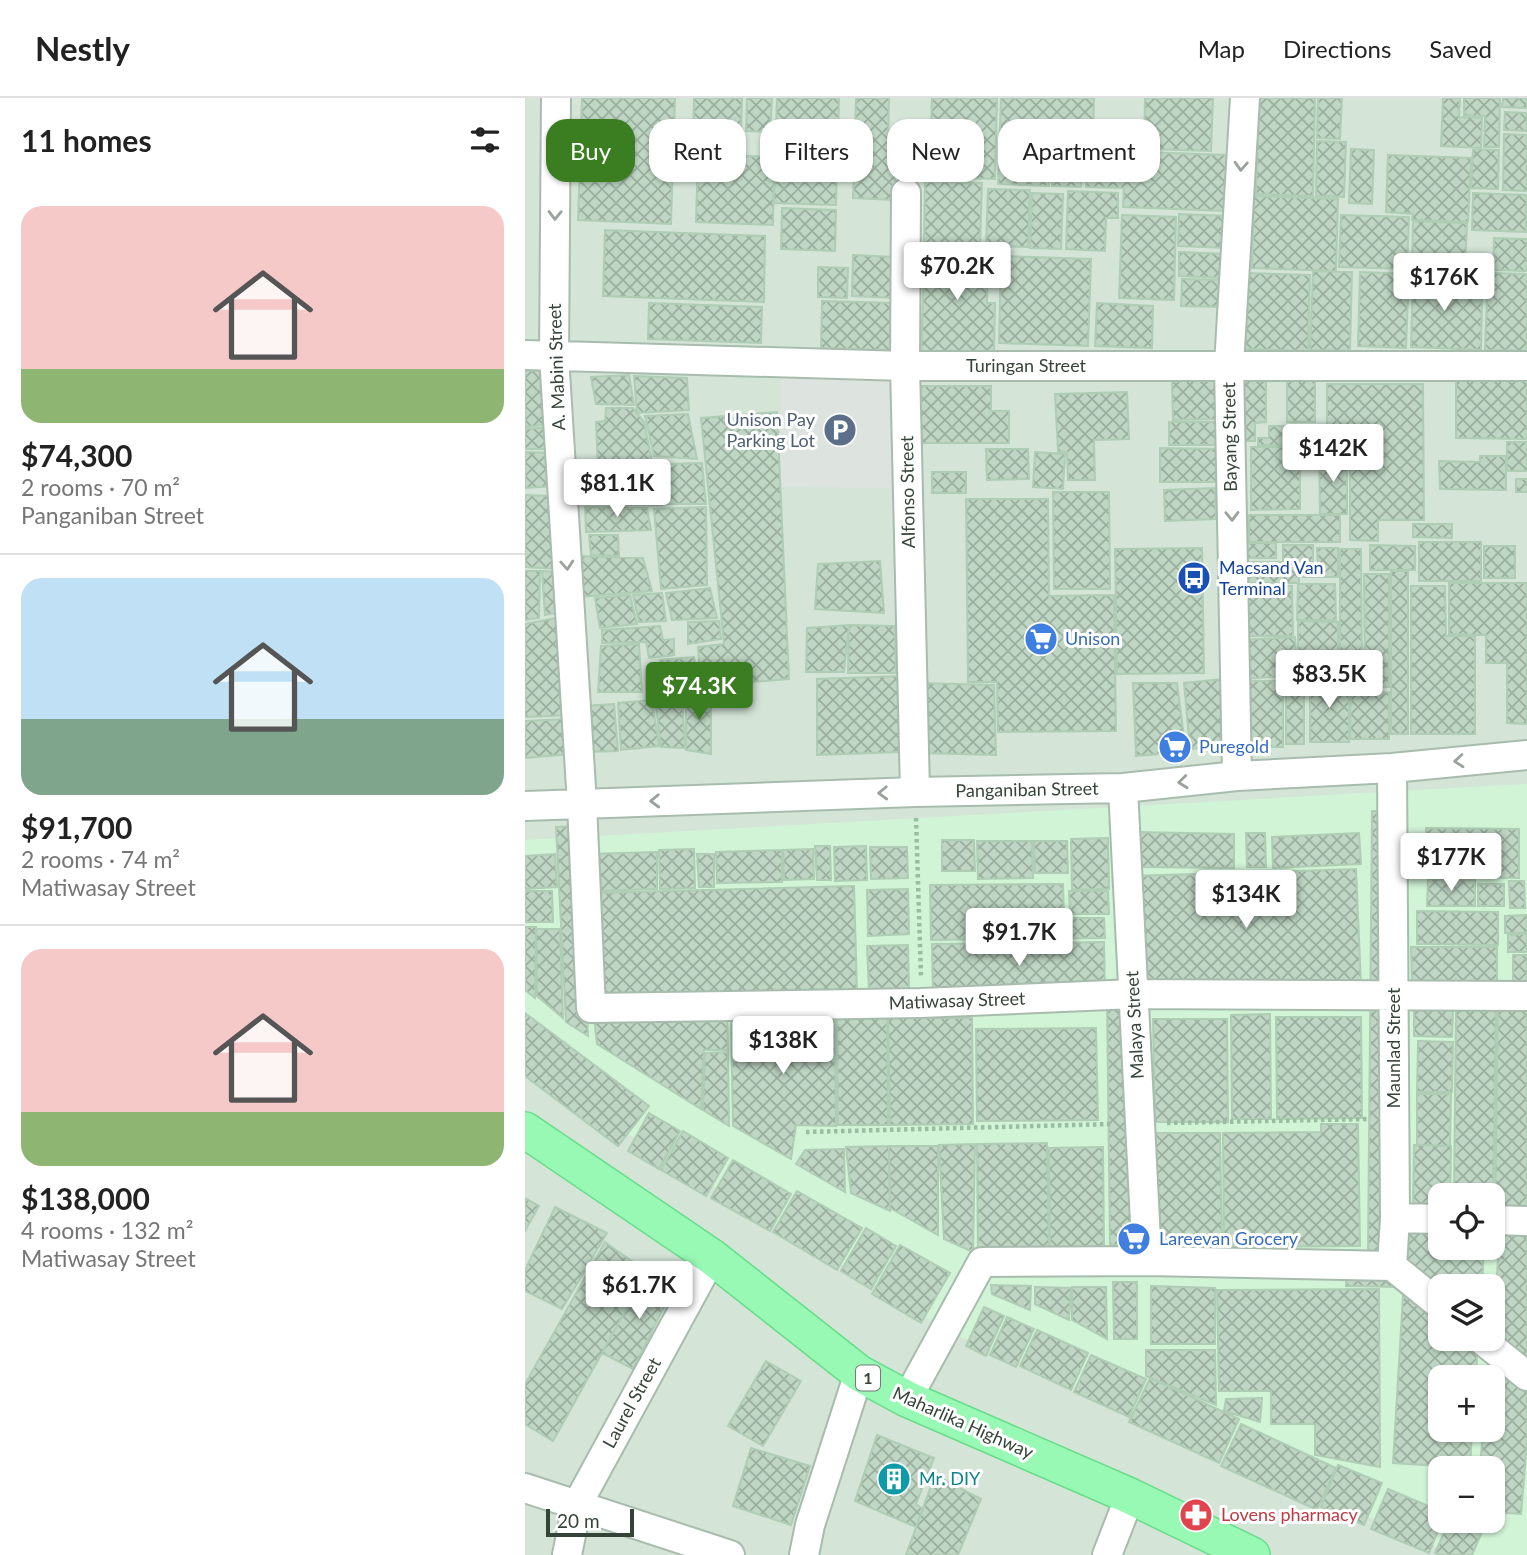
<!DOCTYPE html>
<html lang="en">
<head>
<meta charset="utf-8">
<style>
	:root { --surface:#fff; --page:#f2f2f2; --text:#222; --muted:#767676; --line:#e0e0e0; --accent:#3a7e21 }
	body { margin:0; font-family:Lato,sans-serif; background:var(--page); color:var(--text); height:100vh; display:flex; flex-direction:column; font-size:26px; white-space:nowrap }
	* { box-sizing:border-box; margin:0 }
	p { font-size:23px; color:var(--muted) }
	.icon { flex:none; width:38px; height:38px; fill:none; stroke:currentColor; stroke-width:2; stroke-linecap:round; stroke-linejoin:round }
	.map { position:relative; flex:1; overflow:hidden }
	.drawer { display:flex; flex-direction:column; background:var(--surface); width:525px }
	.drawer>* { flex:none }
	.hud { position:absolute; left:21px; top:21px; width:665px; height:63px; display:flex; gap:14px }
	.controls { position:absolute; left:903px; top:1085px; display:grid; gap:14px }
	.controls a { display:grid; place-items:center; width:77px; height:77px; border-radius:14px; background:var(--surface); box-shadow:0 2px 5px #0004; font-size:35px }
	.scale { position:absolute; left:21px; bottom:18px; width:88px; box-sizing:border-box; padding-left:7px; border:4px solid #354438; border-top:0; font-size:19px; line-height:24px; white-space:nowrap; color:#354438; -webkit-text-stroke:5px #fff; paint-order:stroke }
	.price { position:absolute; translate:-50% -60px; padding:0 16px; border-radius:7px; background:#fff; color:#222; font-size:23px; line-height:46px; filter:drop-shadow(0 2px 4px #0008) }
	.price::after { content:''; position:absolute; left:50%; top:42px; width:21px; height:16px; margin-left:-10px; background:inherit; clip-path:polygon(0 0,100% 0,50% 100%) }
	.price.current { background:var(--accent); color:#fff }
	ul { padding:0; list-style:none }
	li { display:grid; align-content:center; gap:14px; height:371px; padding:0 21px }
	li+li { border-top:2px solid var(--line) }
	li span { display:grid; place-items:center; height:217px; border-radius:21px; color:#555 }
	li>.icon { margin-inline-start:auto }
	span .icon { width:126px; height:126px; fill:#fffc; stroke-width:1 }
	li b { font-size:30px }
	h2 { display:flex; justify-content:space-between; align-items:center; height:84px; padding:0 21px; font-size:30px }
	.tag { padding:0 24px; border-radius:21px; background:var(--surface); box-shadow:0 2px 5px #0004; font-size:24px; line-height:63px }
	.tag.current { background:var(--accent); color:#fff }
	header { display:flex; align-items:center; gap:42px; box-sizing:border-box; height:98px; padding:0 35px; background:var(--surface); border-bottom:2px solid var(--line) }
	header strong { font-size:33px }
	nav { display:flex; gap:38px; margin-inline-start:auto; font-size:24px }
	main { display:flex; flex:1; min-height:0 }
	.map>svg:first-child { display:block }
	.residential { fill:#d4e5d8; fill-rule:evenodd }
	.commercial { fill:#d1f3d6; fill-rule:evenodd }
	.parking { fill:#dde3de }
	.building { fill:url(#building-cross-hatch); stroke:#afcdb5; stroke-width:2 }
	.lines { fill:none; stroke-linecap:round; stroke-linejoin:round }
	.minor-casing { stroke:#a8bcae; stroke-width:32 }
	.major-casing { stroke:#68dd89; stroke-width:38 }
	.path { stroke:#9abda2; stroke-width:4.5; stroke-dasharray:3.5 3.5; stroke-linecap:butt }
	.minor { stroke:#fff; stroke-width:28 }
	.major { stroke:#97f9b4; stroke-width:35 }
	.oneway { stroke:#9aa29c }
	.labels { text-anchor:middle; stroke-width:6; stroke-linejoin:round; paint-order:stroke }
	.shield { fill:#fff; stroke:#727c74; stroke-width:2 }
	.shield-label { font-size:16px; font-weight:bold; fill:#354438 }
	.street-label { font-size:18px; fill:#354438; stroke:#fff }
	.service-label { font-size:18px; fill:#4e5e75; stroke:#fff; text-anchor:end }
	.transit-label { font-size:18px; fill:#164399; stroke:#fff; text-anchor:start }
	.shop-label { font-size:18px; fill:#366cbe; stroke:#fff; text-anchor:start }
	.culture-label { font-size:18px; fill:#0d838f; stroke:#fff; text-anchor:start }
	.health-label { font-size:18px; fill:#be3a42; stroke:#fff; text-anchor:start }
</style>
</head>
<body>
<header>
<strong>Nestly</strong>
<nav><a>Map</a><a>Directions</a><a>Saved</a></nav>
</header>
<main>
<section class="drawer">
<h2>11 homes<svg class="icon" aria-label="filters" viewBox="0 0 24 24"><path d="M4 7h16M4 17h16"/><circle cx="9" cy="7" r="2"/><circle cx="15" cy="17" r="2"/></svg></h2>
<ul>
<li><span style="background:linear-gradient(#f6c9c9 75%,#8fb573 0)"><svg class="icon" aria-label="home" viewBox="0 0 24 24"><path d="M3 11l9-7 9 7M6 9v11h12V9"/></svg></span><div><b>$74,300</b><p>2 rooms · 70 m²</p><p>Panganiban Street</p></div></li>
<li><span style="background:linear-gradient(#bfe0f5 65%,#7fa58c 0)"><svg class="icon" aria-label="home" viewBox="0 0 24 24"><path d="M3 11l9-7 9 7M6 9v11h12V9"/></svg></span><div><b>$91,700</b><p>2 rooms · 74 m²</p><p>Matiwasay Street</p></div></li>
<li><span style="background:linear-gradient(#f6c9c9 75%,#8fb573 0)"><svg class="icon" aria-label="home" viewBox="0 0 24 24"><path d="M3 11l9-7 9 7M6 9v11h12V9"/></svg></span><div><b>$138,000</b><p>4 rooms · 132 m²</p><p>Matiwasay Street</p></div></li>
</ul>
</section>
<div class="map">
<svg width="1002" height="1457" viewBox="0 0 1002 1457">
	<defs>
		<pattern id="building-cross-hatch" width="8" height="8" patternUnits="userSpaceOnUse" patternTransform="scale(1.75)"><rect width="8" height="8" fill="#bed6c3"/><path d="M0 0l8 8M0 8l8-8" fill="none" stroke="#9baf9f"/></pattern>
	</defs>
	<rect width="100%" height="100%" fill="#e5f2e9"/>
	<path class="residential" d="M0,0H1002V1457H0ZM915,1097H968V1150H915ZM915,1188H968V1241H915ZM915,1279H968V1332H915ZM915,1370H968V1423H915Z"/>
	<path class="commercial" d="M1002,686V1457H930L429,1236L38,996L0,966V742ZM915,1097H968V1150H915ZM915,1188H968V1241H915ZM915,1279H968V1332H915ZM915,1370H968V1423H915Z"/>
	<path class="parking" d="M256,275L374,276V390L256,389Z"/>
	<path class="building" d="M57,0H150L146,126L53,122Z
		M169,0H217L216,41L168,39Z
		M222,0H247L245,34L221,33Z
		M252,0H314L311,107L249,105Z
		M331,0H364L363,49L404,51L403,79L370,78L369,102L328,100Z
		M407,0H472L470,81L404,79Z
		M476,0H569L568,38L526,37L524,88L473,86Z
		M620,0H688L686,53L619,51Z
		M734,0H790L788,98L731,96Z
		M793,0H817L815,41L792,40Z
		M918,0H935L934,19L957,20L956,50L916,48Z
		M939,0H975L974,49H959L960,18L939,17Z
		M978,0H1002V10L977,9Z
		M980,14L1002,15V33L979,32Z
		M979,36L1002,37V93L978,92Z
		M529,41L558,42L556,89L527,88Z
		M792,43L821,44L819,99L791,98Z
		M826,51L849,52L847,106L824,105Z
		M948,51L974,52L973,91L946,90Z
		M562,52L702,57L700,113L598,109L599,90L561,89Z
		M173,56L249,59L248,127L171,124Z
		M863,57L946,60L943,124L887,122L888,116L861,114Z
		M400,83L457,85L455,147L399,145Z
		M463,91L505,92L503,149L461,148Z
		M543,93L593,95V120H581L580,153L541,151Z
		M507,95L538,96L536,151L505,150Z
		M948,95L1002,97L1001,134L947,132Z
		M729,98L813,101L811,173L727,170Z
		M257,110L311,112L310,153L256,151Z
		M654,116L703,118L702,150L653,148Z
		M597,117L651,119L649,202L594,200Z
		M816,117L884,119L882,171L814,169Z
		M888,123L942,125L940,170L887,169Z
		M80,132L240,138L239,204L78,198Z
		M969,140L1002,141V173L968,172Z
		M400,148L463,151L462,205H470L469,256L396,254Z
		M654,154L701,156L700,180L654,178Z
		M328,157L370,159L369,200L327,198Z
		M476,158L566,161L563,248L474,245Z
		M293,169L323,170L322,200L293,199Z
		M888,172L933,174V198L957,199L956,252L886,249Z
		M788,173L827,174L825,253L785,252Z
		M835,174L884,176L881,250L833,248Z
		M937,174L1002,176V253L960,252L962,198L937,197Z
		M721,175L785,177L783,253L719,251Z
		M657,181L698,182L697,209L656,208Z
		M297,203L371,205L370,253L296,250Z
		M124,205L237,209L236,245L123,241Z
		M572,205L628,208L627,250L570,248Z
		M0,273H24L25,326L0,329Z
		M104,277L109,307L71,306L66,279Z
		M109,278L162,280L164,312L112,315Z
		M718,279H741V324L730,325V343H718Z
		M762,280H790V324H762Z
		M647,283H693V321L648,322Z
		M931,283H1002V341L931,340Z
		M802,286H898L899,422H853V443L825,442V353L802,352Z
		M396,288H466V313H484V345H396Z
		M602,294L604,341L569,342L570,382H543L542,354H533L530,296Z
		M81,310H108L119,324L127,363L137,366V407L86,406V373H73L71,324L80,323Z
		M252,314L264,581L176,588L173,549L199,546L176,320Z
		M163,316L172,361L129,358L120,318Z
		M644,324H692V347H644Z
		M744,328H765V348L733,347V340H744Z
		M26,329L27,351H0V331Z
		M982,344H1002V373H982Z
		M726,349H775V411L726,412Z
		M635,350L693,351V384H635Z
		M461,351H503L504,381L462,382Z
		M0,354L27,355L30,388L0,390Z
		M510,354L540,356L538,391L508,389Z
		M794,356H822V416H795Z
		M955,358H981V392L915,391L914,363L955,364Z
		M177,365L181,406H141L140,366Z
		M407,374H441V395H407Z
		M991,381H1002V394H991Z
		M690,390L691,421L640,423L639,392Z
		M528,394H584L585,491H529Z
		M0,397L28,398L33,471L0,469Z
		M441,401H523L524,498L589,497L591,633L473,634L472,584H443Z
		M60,409L122,410L126,432L61,434Z
		M181,409L182,487L136,491L129,411Z
		M724,417H815V444H724Z
		M888,426H927V440L888,439Z
		M64,437H93L94,458L66,457Z
		M894,444H956V483H894Z
		M721,445H751V460H721Z
		M758,447H788V464H758Z
		M845,447L890,448V472H845Z
		M959,448H990V480H959Z
		M677,450L679,575L592,576L590,451Z
		M792,450H813V479H778V466H793Z
		M815,451H836L837,577H815Z
		M53,458L118,460L127,493L53,499Z
		M355,463L359,515L290,511L293,466Z
		M716,464H774V485H716Z
		M0,473H15L14,520L0,522Z
		M17,473L37,474L40,513L20,517Z
		M866,473H883V636H866Z
		M839,476H864V589H840Z
		M924,485H1002V626L982,625V565H961V537L924,536Z
		M773,486H810L811,522H772Z
		M715,488H767L768,538H716Z
		M886,488H920L921,538H950V636H886Z
		M185,490L192,520L147,522L141,495Z
		M137,495L141,523L114,524L108,497Z
		M105,497L112,526L75,530L70,500Z
		M41,518L48,617L0,619V526Z
		M194,523L196,541L163,546V524Z
		M773,523L813,524V565L773,564Z
		M324,527L370,528L371,575H323Z
		M324,527L319,574H281L282,530Z
		M135,528L138,542L149,541V557L124,560L121,544L77,545V532Z
		M770,539L772,577L719,581L716,542Z
		M114,546L117,594H73L76,548Z
		M169,559L173,589H139L135,562Z
		M376,578V654L292,657V581Z
		M785,580H824V644H785Z
		M697,581L702,648L665,651L659,585Z
		M826,581L838,582L839,595L864,594V641H825Z
		M722,583H758V649H721Z
		M761,583H779V646H761Z
		M394,585L469,587L471,657L397,655Z
		M608,585H652L661,654L611,658Z
		M186,592V656L161,652V594Z
		M129,593L157,594L160,650L136,649Z
		M127,602L134,648L96,652L93,605Z
		M89,606L93,653L58,654V608Z
		M42,621L45,656L0,660V623Z
		M847,713L881,714L877,1189L821,1188L822,1152L843,1153Z
		M55,728L63,938L41,924L31,729Z
		M901,730L994,731V780L901,779Z
		M612,734L709,736V770L612,769Z
		M721,735H740L741,769H722Z
		M834,735L836,766L748,770L747,739Z
		M583,740L584,791L547,792L546,741Z
		M417,742H449L450,773H417Z
		M452,743H507L508,780L453,781Z
		M509,743H542L543,775H510Z
		M290,748H305L306,782H292Z
		M341,748L342,782L310,783L309,749Z
		M345,749H382L383,780L346,781Z
		M169,751L170,790L135,791L134,752Z
		M288,751L289,781L259,782L258,752Z
		M257,752V784L192,785L191,754Z
		M132,754V791L68,793L66,756Z
		M30,756L32,789L0,791V758Z
		M172,756H189V789H174Z
		M831,771L836,887L612,894L607,778Z
		M903,781L950,782V808H902Z
		M984,783H999L1000,810H985Z
		M538,786L539,820H579L580,840L406,842L405,787Z
		M953,786H979V808H953Z
		M329,788L332,893L69,899L66,795Z
		M383,791L384,836L343,838L342,792Z
		M0,793H27L28,824H0Z
		M544,793H583L584,816H545Z
		M892,813L973,814V847L892,846Z
		M1002,817V835H980V818Z
		M0,829H11L10,900L0,892Z
		M11,831H35L38,920L12,898Z
		M1002,836V854H983V837Z
		M579,844L580,895L408,897L407,846Z
		M383,847L384,891L344,892L342,848Z
		M886,849H972V883H887Z
		M988,857H1002V886H988Z
		M582,901H623L627,1146L585,1147Z
		M973,906H1002V1116L970,1115Z
		M202,910L203,952H179L176,1011L72,946L68,911Z
		M889,911L928,912L927,939L889,938Z
		M931,911L971,912L968,1110V1097H929Z
		M0,915L124,1008L93,1048L0,978Z
		M745,916L746,1021H707L706,917Z
		M310,917L311,1028L271,1027L266,1061L208,1028L206,918Z
		M362,919L363,1027H313L312,920Z
		M751,919H836L837,1020L752,1021Z
		M363,920H447L448,1026L365,1027Z
		M628,921H702L703,1024H630Z
		M571,930L573,1022L452,1023L451,931Z
		M893,943L928,944L927,994H892Z
		M203,954L204,1028L178,1012L180,955Z
		M892,996H926L925,1048L892,1047Z
		M124,1015L155,1033L134,1071L103,1053Z
		M796,1026H833L835,1148L699,1149L698,1035L796,1034Z
		M158,1033L203,1060L181,1098L136,1072Z
		M630,1035H695L697,1149H631Z
		M522,1045L524,1156L453,1157L452,1046Z
		M450,1046L448,1154L419,1141L414,1047Z
		M889,1047L926,1048L925,1097H915V1110H888Z
		M364,1048L365,1113L326,1095L321,1049Z
		M364,1048H413V1137L365,1110Z
		M578,1049L579,1152L525,1153L524,1050Z
		M319,1051L320,1094L271,1066L280,1052Z
		M208,1062L266,1096L245,1133L186,1100Z
		M272,1093L337,1130L312,1172L248,1134Z
		M0,1100L14,1108L0,1133Z
		M30,1109L82,1135L37,1211L0,1193V1172Z
		M975,1129L1002,1131V1344L996,1416L968,1414V1370H955L958,1332H968V1279H962L965,1241H968Z
		M341,1130L371,1148L346,1191L316,1173Z
		M882,1131L915,1133V1150H959L957,1188H915V1241H953L951,1279H915V1332H947L945,1370L868,1365Z
		M80,1144L122,1174L28,1343L0,1326V1286Z
		M375,1147L425,1175L396,1225L347,1196Z
		M122,1174L150,1187L108,1271L77,1255Z
		M588,1184H612V1241H589Z
		M466,1187L506,1188L505,1212L467,1196Z
		M626,1188L690,1190V1246H626Z
		M510,1189L546,1190L544,1222L510,1206Z
		M547,1189H581L582,1241L547,1222Z
		M854,1191L855,1369L790,1357V1326H746V1293H694L692,1192Z
		M459,1209L479,1218L461,1258L441,1248Z
		M482,1219L509,1231L491,1269L465,1257Z
		M512,1232L563,1255L546,1292L495,1268Z
		M621,1252H690L691,1307L621,1278Z
		M566,1257L621,1281L604,1319L549,1294Z
		M241,1263L276,1283L238,1348L203,1328Z
		M625,1280L714,1321L694,1365L604,1324Z
		M737,1300L735,1324L699,1313L701,1301Z
		M716,1326L811,1370L792,1412L696,1368Z
		M352,1337L409,1360L391,1406L398,1411L391,1429L330,1403Z
		M226,1350L285,1368L266,1427L208,1408Z
		M813,1367L857,1385L839,1427L796,1409Z
		M410,1377L456,1401L433,1457H381Z
		M863,1391L915,1413V1423H917L904,1455L846,1431Z
		M924,1423H950L960,1427L947,1457H915L910,1455Z"/>
	<g class="lines">
		<defs>
			<path id="minor" d="M31,0L29,258L57,706L66,910L396,905L609,896L1002,898
				M381,95L380,268L390,694
				M0,257L380,268H1002
				M867,670L870,1120L867,1168L915,1207
				M712,678L704,267L720,0
				M598,690L622,1163
				M0,708L390,694L598,690L712,678L867,670L1002,657
				M870,1120L915,1121
				M968,1122L1002,1123
				M956,1241L1002,1278
				M382,1301L457,1164L622,1163L867,1168
				M0,1390L205,1457
				M42,1457L52,1407L187,1159
				M279,1457L285,1427L334,1275
				M582,1457L605,1398"/>
			<path id="major" d="M0,1032L187,1159L334,1275L382,1301L605,1398L727,1457"/>
		</defs>
		<use href="#minor" class="minor-casing"/>
		<use href="#major" class="major-casing"/>
		<path class="path" d="M391,720L396,879
			M642,1025L843,1021
			M281,1034L588,1026"/>
		<use href="#minor" class="minor"/>
		<use href="#major" class="major"/>
	</g>
	<defs><path id="oneway-chevron" d="M-2-3.5L2.5 0L-2 3.5" fill="none" stroke-width="1.6" stroke-linecap="round" stroke-linejoin="round" transform="scale(1.75)"/></defs>
	<g class="oneway">
		<use href="#oneway-chevron" transform="translate(716 68) rotate(93)"/>
		<use href="#oneway-chevron" transform="translate(30 117) rotate(91)"/>
		<use href="#oneway-chevron" transform="translate(707 418) rotate(89)"/>
		<use href="#oneway-chevron" transform="translate(42 467) rotate(86)"/>
		<use href="#oneway-chevron" transform="translate(934 663) rotate(175)"/>
		<use href="#oneway-chevron" transform="translate(658 684) rotate(174)"/>
		<use href="#oneway-chevron" transform="translate(358 695) rotate(178)"/>
		<use href="#oneway-chevron" transform="translate(130 703) rotate(178)"/>
	</g>
	<defs>
		<symbol id="parking-disc" viewBox="-11 -11 22 22"><circle r="9.5" fill="#5c6f8a" stroke="#fff"/><path d="M-3.5-5.5H1a3.5 3.5 0 0 1 0 7H-1V5.5H-3.5ZM-1-3.4V-.6H.8a1.4 1.4 0 0 0 0-2.8Z" fill="#fff"/></symbol>
		<symbol id="bus-disc" viewBox="-11 -11 22 22"><circle r="9.5" fill="#1a4fb4" stroke="#fff"/><path d="M-5-6H5V4H4V6H2V4H-2V6H-4V4H-5ZM-3.5-4V0h7V-4ZM-3.5 1.2v1.5H-2V1.2ZM2 1.2v1.5H3.5V1.2Z" fill="#fff"/></symbol>
		<symbol id="supermarket-disc" viewBox="-11 -11 22 22"><circle r="9.5" fill="#3f7fe0" stroke="#fff"/><path d="M-6-5.5h2.5l.6 2H6L4.5 2H-2.5L-4.4-4H-6ZM-1.5 3.2a1.3 1.3 0 1 0 .1 0ZM3 3.2a1.3 1.3 0 1 0 .1 0Z" fill="#fff"/></symbol>
		<symbol id="building-disc" viewBox="-11 -11 22 22"><circle r="9.5" fill="#0f9aa8" stroke="#fff"/><path d="M-4-6H4V6H1V3H-1V6H-4ZM-2.5-4.3h1.7v1.8h-1.7ZM.8-4.3h1.7v1.8H.8ZM-2.5-1h1.7V.8h-1.7ZM.8-1h1.7V.8H.8Z" fill="#fff"/></symbol>
		<symbol id="pharmacy-disc" viewBox="-11 -11 22 22"><circle r="9.5" fill="#e0444e" stroke="#fff"/><path d="M-2-6h4v4h4v4h-4v4h-4v-4h-4v-4h4Z" fill="#fff"/></symbol>
	</defs>
	<g fill-rule="evenodd">
		<use href="#parking-disc" x="296" y="313" width="38" height="38"/>
		<use href="#bus-disc" x="650" y="461" width="38" height="38"/>
		<use href="#supermarket-disc" x="497" y="522" width="38" height="38"/>
		<use href="#supermarket-disc" x="631" y="630" width="38" height="38"/>
		<use href="#supermarket-disc" x="590" y="1122" width="38" height="38"/>
		<use href="#building-disc" x="350" y="1362" width="38" height="38"/>
		<use href="#pharmacy-disc" x="652" y="1398" width="38" height="38"/>
	</g>
	<g class="labels">
		<rect class="shield" x="331" y="1267.5" width="24" height="25" rx="5"/>
		<g class="shield-label">
			<text x="343" y="1286">1</text>
		</g>
		<g class="street-label">
			<text x="501" y="274">Turingan Street</text>
			<text transform="translate(32 269) rotate(-92)" y="6">A. Mabini Street</text>
			<text transform="translate(705 339) rotate(-91)" y="6">Bayang Street</text>
			<text transform="translate(383 394) rotate(-91)" y="6">Alfonso Street</text>
			<text transform="translate(502 692) rotate(-1)" y="6">Panganiban Street</text>
			<text transform="translate(432 903) rotate(-2)" y="6">Matiwasay Street</text>
			<text transform="translate(610 927) rotate(-93)" y="6">Malaya Street</text>
			<text transform="translate(869 950) rotate(-90)" y="6">Maunlad Street</text>
			<text transform="translate(107 1305) rotate(-61)" y="6">Laurel Street</text>
			<text transform="translate(438 1325) rotate(24)" y="6">Maharlika Highway</text>
		</g>
		<g class="service-label">
			<text x="290" y="328">Unison Pay<tspan x="290" dy="21">Parking Lot</tspan></text>
		</g>
		<g class="transit-label">
			<text x="694" y="476">Macsand Van<tspan x="694" dy="21">Terminal</tspan></text>
		</g>
		<g class="shop-label">
			<text x="540" y="547">Unison</text>
			<text x="674" y="655">Puregold</text>
			<text x="634" y="1147">Lareevan Grocery</text>
		</g>
		<g class="culture-label">
			<text x="394" y="1387">Mr. DIY</text>
		</g>
		<g class="health-label">
			<text x="696" y="1423">Lovens pharmacy</text>
		</g>
	</g>
</svg>
<div class="controls">
<a><svg class="icon" aria-label="locate" viewBox="0 0 24 24"><circle cx="12" cy="12" r="6"/><path d="M12 2v4M12 18v4M2 12h4M18 12h4"/></svg></a>
<a><svg class="icon" aria-label="layers" viewBox="0 0 24 24"><path d="M12 4l9 5-9 5-9-5zM3 14l9 5 9-5"/></svg></a>
<a>+</a>
<a>−</a>
</div>
<div class="scale">20 m</div>
<b class="price" style="left:432px;top:204px">$70.2K</b>
<b class="price" style="left:919px;top:215px">$176K</b>
<b class="price" style="left:808px;top:386px">$142K</b>
<b class="price" style="left:92px;top:421px">$81.1K</b>
<b class="price" style="left:804px;top:612px">$83.5K</b>
<b class="price current" style="left:174px;top:624px">$74.3K</b>
<b class="price" style="left:926px;top:795px">$177K</b>
<b class="price" style="left:721px;top:832px">$134K</b>
<b class="price" style="left:494px;top:870px">$91.7K</b>
<b class="price" style="left:258px;top:978px">$138K</b>
<b class="price" style="left:114px;top:1223px">$61.7K</b>
<div class="hud">
<a class="tag current">Buy</a>
<a class="tag">Rent</a>
<a class="tag">Filters</a>
<a class="tag">New</a>
<a class="tag">Apartment</a>
</div>
</div>
</main>
</body>
</html>
